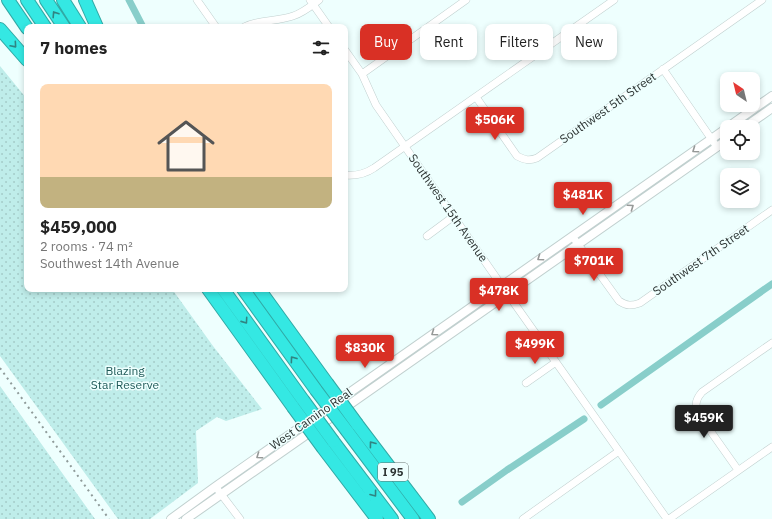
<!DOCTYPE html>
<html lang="en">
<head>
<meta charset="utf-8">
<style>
	:root { --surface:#fff; --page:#f2f2f2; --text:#222; --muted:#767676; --line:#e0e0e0; --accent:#d93025 }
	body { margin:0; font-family:"IBM Plex Sans",sans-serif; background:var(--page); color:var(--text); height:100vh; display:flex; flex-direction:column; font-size:15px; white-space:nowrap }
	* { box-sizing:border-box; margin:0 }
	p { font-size:13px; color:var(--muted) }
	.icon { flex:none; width:22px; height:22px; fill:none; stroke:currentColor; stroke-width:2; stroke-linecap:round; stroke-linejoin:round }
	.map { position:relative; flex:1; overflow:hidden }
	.details { position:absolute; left:24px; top:24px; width:324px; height:268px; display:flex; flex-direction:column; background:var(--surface); border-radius:8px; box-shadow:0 2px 6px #0003 }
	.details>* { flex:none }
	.top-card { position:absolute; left:360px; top:24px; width:352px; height:36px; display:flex; gap:8px }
	.needle { width:26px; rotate:325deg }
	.controls { position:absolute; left:720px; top:72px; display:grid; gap:8px }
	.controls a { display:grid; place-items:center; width:40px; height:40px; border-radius:8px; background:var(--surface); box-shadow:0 2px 6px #0003; font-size:20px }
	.price { position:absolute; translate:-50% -34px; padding:0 9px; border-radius:4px; background:var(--accent); color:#fff; font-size:13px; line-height:26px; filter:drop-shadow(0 1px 2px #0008) }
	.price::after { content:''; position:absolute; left:50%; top:24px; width:12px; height:9px; margin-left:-6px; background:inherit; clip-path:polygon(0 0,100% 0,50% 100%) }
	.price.active { background:#222; color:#fff }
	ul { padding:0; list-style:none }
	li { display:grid; align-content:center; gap:8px; height:212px; padding:0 16px }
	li+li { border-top:1px solid var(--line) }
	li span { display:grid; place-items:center; height:124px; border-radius:8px; color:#555 }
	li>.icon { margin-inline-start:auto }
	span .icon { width:72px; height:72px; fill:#fffc; stroke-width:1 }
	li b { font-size:17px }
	h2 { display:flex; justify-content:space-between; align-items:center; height:48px; padding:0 16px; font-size:17px }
	.tag { padding:0 14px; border-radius:8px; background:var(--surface); box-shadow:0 2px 6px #0003; font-size:14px; line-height:36px }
	.tag.active { background:var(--accent); color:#fff }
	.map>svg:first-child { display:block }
	.green { fill:url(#green-dots) }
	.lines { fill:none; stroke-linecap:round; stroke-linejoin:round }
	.canal { stroke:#88ceca; stroke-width:7 }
	.minor-casing { stroke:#c1d0cf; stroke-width:8 }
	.tertiary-casing { stroke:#c1d0cf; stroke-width:10 }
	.motorway-casing { stroke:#31a9a5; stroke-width:14 }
	.minor { stroke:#fff; stroke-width:7 }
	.tertiary { stroke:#fff; stroke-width:8 }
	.motorway { stroke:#34e8e3; stroke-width:12 }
	.rail { stroke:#8f9b9a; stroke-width:2; stroke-dasharray:2 4; stroke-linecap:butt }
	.motorway-bridge-casing { stroke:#31a9a5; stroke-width:14; stroke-linecap:butt }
	.motorway-bridge { stroke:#34e8e3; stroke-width:12 }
	.oneway { stroke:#308482 }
	.oneway2 { stroke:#969998 }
	.labels { text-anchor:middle; stroke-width:3; stroke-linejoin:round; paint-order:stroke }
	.shield { fill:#eefffe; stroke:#66706f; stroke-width:1 }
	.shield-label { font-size:11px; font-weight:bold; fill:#2c3332 }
	.street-label { font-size:12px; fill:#2c3332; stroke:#eefffe }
	.park-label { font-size:12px; fill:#1f5a58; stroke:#eefffe }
</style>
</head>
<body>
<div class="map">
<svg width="772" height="519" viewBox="0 0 772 519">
	<defs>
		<pattern id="green-dots" width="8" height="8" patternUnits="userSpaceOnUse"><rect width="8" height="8" fill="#bfedea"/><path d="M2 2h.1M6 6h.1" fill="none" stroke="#a4ccc9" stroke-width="1.8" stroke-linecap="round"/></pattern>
	</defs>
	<rect width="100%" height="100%" fill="#eefffe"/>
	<path class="green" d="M0,66L27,99V289H172L213,346L262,409L226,421L217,417L196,431L198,483L150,519H118L0,356Z
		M0,386L95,519H0Z"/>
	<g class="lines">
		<path class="canal" d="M129,0L143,27
			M601,405L772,284
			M462,502L507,470L584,419"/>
		<defs>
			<path id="minor" d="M197,0L216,27
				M310,0L329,27
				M244,27C260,19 276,22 293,16C303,13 311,6 319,0
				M345,50L362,74L376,105L502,286L667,519
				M663,69L717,147
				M362,74L466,0
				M476,97L517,156C525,160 529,161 537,158L762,0
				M345,175C356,176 365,174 374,168L614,0
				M427,236L454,216
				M575,240L619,301C627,306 631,306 640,303L772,210
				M526,383L556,362
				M738,470L697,412C695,404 696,399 702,392L772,343
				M218,490L240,519
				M523,519L619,451
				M669,519L772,447"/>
			<path id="tertiary" d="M728,127L772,96
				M745,127L772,108
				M171,519L215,487L727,128
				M186,519L727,140"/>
			<path id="motorway" d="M8,0L27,28
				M27,0L45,27
				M46,0L64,27
				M63,0L80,27
				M85,0L97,27
				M0,29L27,60
				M208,289L293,407
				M223,289L303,400
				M243,289L316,390
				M259,289L327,383
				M357,424L429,519
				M347,431L413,519
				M333,441L392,519
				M323,448L377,519"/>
		</defs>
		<use href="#minor" class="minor-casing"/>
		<use href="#tertiary" class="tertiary-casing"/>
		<use href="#motorway" class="motorway-casing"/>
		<use href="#minor" class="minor"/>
		<use href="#tertiary" class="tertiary"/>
		<use href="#motorway" class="motorway"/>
		<path class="rail" d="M0,368L109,519"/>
		<defs>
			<path id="motorway-bridge" d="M327,383L357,424
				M316,390L347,431
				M303,400L333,441
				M293,407L323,448"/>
		</defs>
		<use href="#motorway-bridge" class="motorway-bridge-casing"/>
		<use href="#motorway-bridge" class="motorway-bridge"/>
	</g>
	<defs><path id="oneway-chevron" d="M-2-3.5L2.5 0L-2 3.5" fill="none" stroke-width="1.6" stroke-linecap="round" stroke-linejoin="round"/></defs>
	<g class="oneway">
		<use href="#oneway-chevron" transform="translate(55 14) rotate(-123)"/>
		<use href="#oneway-chevron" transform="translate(14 45) rotate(49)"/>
		<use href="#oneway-chevron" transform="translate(245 321) rotate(55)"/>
		<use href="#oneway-chevron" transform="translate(293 359) rotate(-126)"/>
		<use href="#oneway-chevron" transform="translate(372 444) rotate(-127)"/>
		<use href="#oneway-chevron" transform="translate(374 494) rotate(53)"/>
	</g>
	<g class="oneway2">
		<use href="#oneway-chevron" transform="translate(695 150) rotate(145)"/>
		<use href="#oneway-chevron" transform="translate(631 207) rotate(-35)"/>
		<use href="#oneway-chevron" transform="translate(540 258) rotate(145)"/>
		<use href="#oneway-chevron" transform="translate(434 333) rotate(145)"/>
		<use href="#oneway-chevron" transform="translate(259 456) rotate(145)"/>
	</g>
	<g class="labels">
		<rect class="shield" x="378" y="463" width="30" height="18" rx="3"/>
		<g class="shield-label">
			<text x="393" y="476">I 95</text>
		</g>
		<g class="street-label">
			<text transform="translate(608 108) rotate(-35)" y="4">Southwest 5th Street</text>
			<text transform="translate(448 208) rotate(55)" y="4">Southwest 15th Avenue</text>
			<text transform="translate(701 260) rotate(-35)" y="4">Southwest 7th Street</text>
			<text transform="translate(311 419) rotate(-35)" y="4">West Camino Real</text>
		</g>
		<g class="park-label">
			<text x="125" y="375">Blazing<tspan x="125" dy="14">Star Reserve</tspan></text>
		</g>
	</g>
</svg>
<div class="controls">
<a><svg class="needle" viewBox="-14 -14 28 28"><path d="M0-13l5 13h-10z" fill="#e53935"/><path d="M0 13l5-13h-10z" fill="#767676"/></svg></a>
<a><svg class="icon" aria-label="locate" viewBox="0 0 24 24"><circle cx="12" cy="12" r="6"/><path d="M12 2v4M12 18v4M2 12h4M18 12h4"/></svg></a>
<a><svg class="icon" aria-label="layers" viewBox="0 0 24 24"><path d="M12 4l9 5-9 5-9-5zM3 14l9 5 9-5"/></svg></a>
</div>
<b class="price" style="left:495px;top:141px">$506K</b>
<b class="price" style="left:583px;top:216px">$481K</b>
<b class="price" style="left:594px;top:282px">$701K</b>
<b class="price" style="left:499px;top:312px">$478K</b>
<b class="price" style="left:535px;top:365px">$499K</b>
<b class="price" style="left:365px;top:369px">$830K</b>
<b class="price active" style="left:704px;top:439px">$459K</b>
<div class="top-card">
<a class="tag active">Buy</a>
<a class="tag">Rent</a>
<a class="tag">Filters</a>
<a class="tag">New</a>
</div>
<section class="details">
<h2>7 homes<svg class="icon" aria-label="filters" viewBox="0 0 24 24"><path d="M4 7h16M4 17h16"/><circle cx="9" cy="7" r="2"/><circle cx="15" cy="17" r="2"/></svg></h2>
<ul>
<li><span style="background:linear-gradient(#ffd9b3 75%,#c2b280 0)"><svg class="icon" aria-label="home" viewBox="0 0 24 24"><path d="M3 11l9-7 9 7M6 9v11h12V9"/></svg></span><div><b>$459,000</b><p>2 rooms · 74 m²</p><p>Southwest 14th Avenue</p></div></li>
</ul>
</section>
</div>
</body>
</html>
